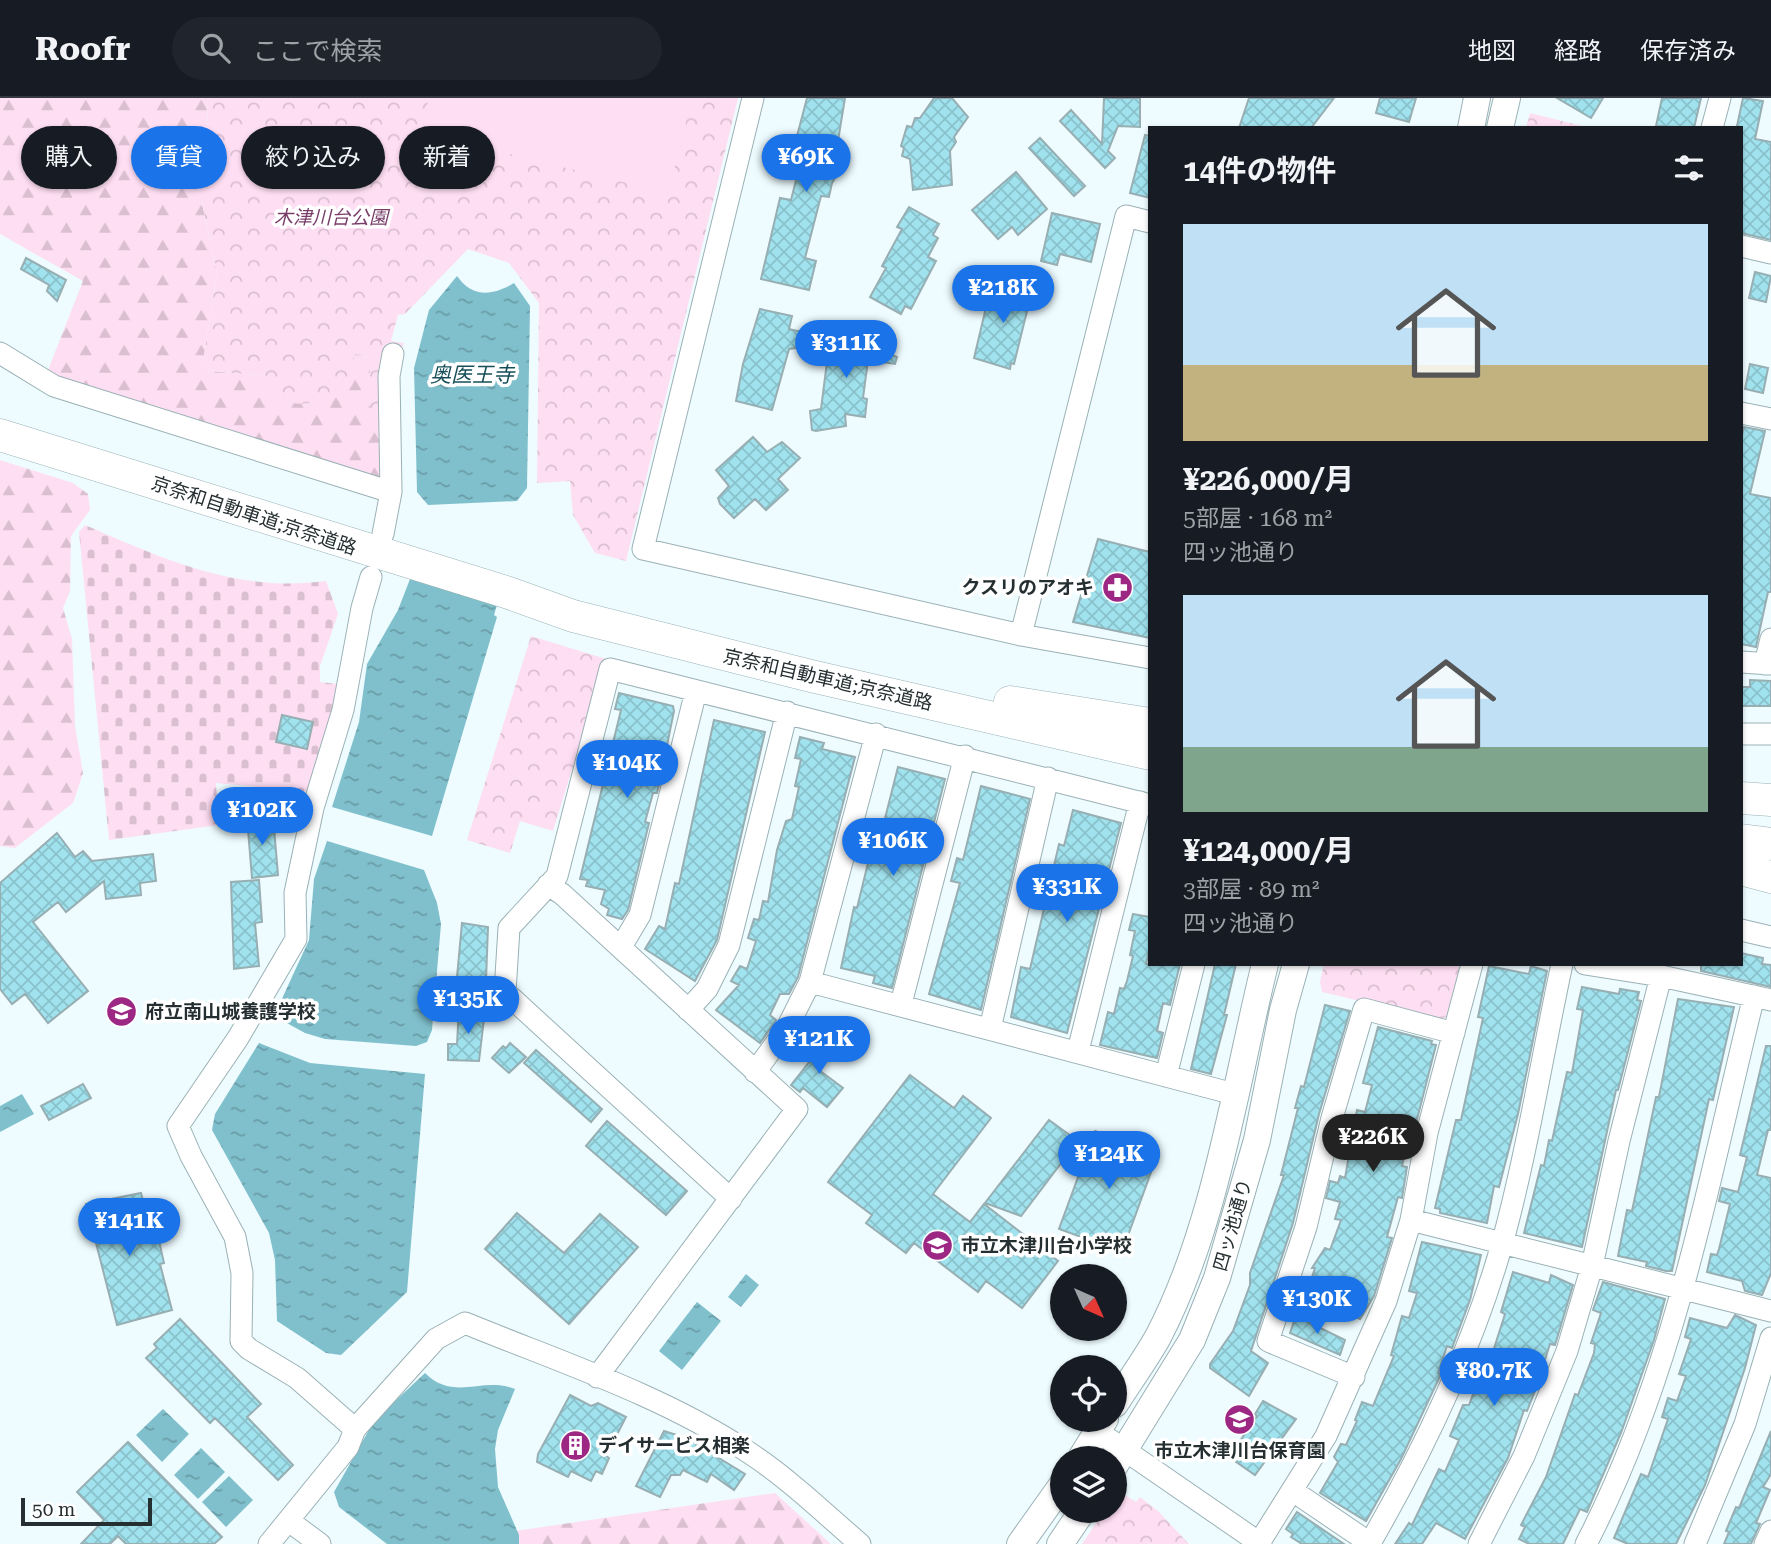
<!DOCTYPE html>
<html lang="ja">
<head>
<meta charset="utf-8">
<style>
	:root { --surface:#171b24; --page:#20242c; --text:#f1f3f6; --muted:#9ea1a6; --line:#363941; --accent:#1a73e8 }
	body { margin:0; font-family:"Roboto Serif","Noto Sans JP",serif; background:var(--page); color:var(--text); height:100vh; display:flex; flex-direction:column; font-size:26px; white-space:nowrap }
	* { box-sizing:border-box; margin:0 }
	p { font-size:23px; color:var(--muted) }
	.icon { flex:none; width:38px; height:38px; fill:none; stroke:currentColor; stroke-width:2; stroke-linecap:round; stroke-linejoin:round }
	.map { position:relative; flex:1; overflow:hidden }
	.panel { position:absolute; left:1148px; top:28px; width:595px; height:840px; display:flex; flex-direction:column; background:var(--surface); border-radius:0px; box-shadow:0 2px 5px #0004 }
	.panel>* { flex:none }
	.hud { position:absolute; left:21px; top:28px; width:665px; height:63px; display:flex; gap:14px }
	.needle { width:46px; rotate:135deg }
	.fabs { position:absolute; left:1050px; top:1166px; display:grid; gap:14px }
	.fabs a { display:grid; place-items:center; width:77px; height:77px; border-radius:50%; background:var(--surface); box-shadow:0 2px 5px #0004; font-size:35px }
	.scale { position:absolute; left:21px; bottom:18px; width:131px; box-sizing:border-box; padding-left:7px; border:4px solid #252e30; border-top:0; font-size:19px; line-height:24px; white-space:nowrap; color:#252e30; -webkit-text-stroke:5px #fff; paint-order:stroke }
	.price { position:absolute; translate:-50% -60px; padding:0 16px; border-radius:24px; background:var(--accent); color:#fff; font-size:23px; line-height:46px; filter:drop-shadow(0 2px 4px #0008) }
	.price::after { content:''; position:absolute; left:50%; top:42px; width:21px; height:16px; margin-left:-10px; background:inherit; clip-path:polygon(0 0,100% 0,50% 100%) }
	.price.current { background:#222; color:#fff }
	ul { padding:0; list-style:none }
	li { display:grid; align-content:center; gap:14px; height:371px; padding:0 35px }
	li span { display:grid; place-items:center; height:217px; border-radius:0px; color:#555 }
	li>.icon { margin-inline-start:auto }
	span .icon { width:126px; height:126px; fill:#fffc; stroke-width:1 }
	li b { font-size:30px }
	h2 { display:flex; justify-content:space-between; align-items:center; height:84px; padding:0 35px; font-size:30px }
	.tag { padding:0 24px; border-radius:32px; background:var(--surface); box-shadow:0 2px 5px #0004; font-size:24px; line-height:63px }
	.tag.current { background:var(--accent); color:#fff }
	header { display:flex; align-items:center; gap:42px; box-sizing:border-box; height:98px; padding:0 35px; background:var(--surface); border-bottom:2px solid var(--line) }
	header strong { font-size:33px }
	nav { display:flex; gap:38px; margin-inline-start:auto; font-size:24px }
	.search { width:490px; height:63px; background:var(--page); display:flex; align-items:center; gap:18px; box-sizing:border-box; padding:0 24px; border-radius:38px; color:var(--muted); font-size:26px }
	.map>svg:first-child { display:block }
	.forest { fill:url(#forest-firs) }
	.cemetery { fill:url(#cemetery-stones) }
	.park { fill:url(#park-crowns) }
	.pitch { fill:#fedef3 }
	.water { fill:url(#water-ripples) }
	.building { fill:url(#building-cross-hatch); stroke:#97aeb2; stroke-width:2 }
	.lines { fill:none; stroke-linecap:round; stroke-linejoin:round }
	.minor-casing { stroke:#9ab1b5; stroke-width:23 }
	.major-casing { stroke:#9ab1b5; stroke-width:28 }
	.highway-casing { stroke:#9ab1b5; stroke-width:33 }
	.minor { stroke:#fff; stroke-width:21 }
	.major { stroke:#fff; stroke-width:26 }
	.highway { stroke:#fff; stroke-width:32 }
	.labels { text-anchor:middle; stroke-width:7; stroke-linejoin:round; paint-order:stroke }
	.park-label { font-size:19px; font-style:italic; fill:#783e69; stroke:#fff }
	.street-label { font-size:19px; fill:#252e30; stroke:#fff }
	.poi-label { font-size:19px; font-weight:bold; fill:#252e30; stroke:#fff; text-anchor:start }
	.water-label { font-size:21px; font-style:italic; fill:#174f58; stroke:#fff }
</style>
</head>
<body>
<header>
<strong>Roofr</strong>
<div class="search"><svg class="icon" aria-label="search" viewBox="0 0 24 24"><circle cx="10" cy="10" r="6"/><path d="M15 15l6 6"/></svg>ここで検索</div>
<nav><a>地図</a><a>経路</a><a>保存済み</a></nav>
</header>
<div class="map">
<svg width="1771" height="1446" viewBox="0 0 1771 1446">
	<defs>
		<pattern id="forest-firs" width="22" height="20" patternUnits="userSpaceOnUse" patternTransform="scale(1.75)"><rect width="22" height="20" fill="#fedef3"/><path d="M5 1l3.5 6h-7zM16 11l3.5 6h-7z" fill="#dabfd1"/></pattern>
		<pattern id="cemetery-stones" width="16" height="16" patternUnits="userSpaceOnUse" patternTransform="scale(1.75)"><rect width="16" height="16" fill="#fedef3"/><path d="M2 7V4a2 2 0 0 1 4 0v3zM10 15v-3a2 2 0 0 1 4 0v3z" fill="#dabfd1"/></pattern>
		<pattern id="park-crowns" width="20" height="18" patternUnits="userSpaceOnUse" patternTransform="scale(1.75)"><rect width="20" height="18" fill="#fedef3"/><path d="M2 6a3 3 0 1 1 6 0M12 15a3 3 0 1 1 6 0" fill="none" stroke="#dabfd1"/></pattern>
		<pattern id="water-ripples" width="26" height="14" patternUnits="userSpaceOnUse" patternTransform="scale(1.75)"><rect width="26" height="14" fill="#80c0cc"/><path d="M2 4q2-2 4 0t4 0M15 11q2-2 4 0t4 0" fill="none" stroke="#699ca6"/></pattern>
		<pattern id="building-cross-hatch" width="8" height="8" patternUnits="userSpaceOnUse" patternTransform="scale(1.75)"><rect width="8" height="8" fill="#a0e2ee"/><path d="M0 0l8 8M0 8l8-8" fill="none" stroke="#8ac2cc"/></pattern>
	</defs>
	<rect width="100%" height="100%" fill="#eefcff"/>
	<path class="forest" d="M0,0H207L208,37L225,65L199,91L217,175L203,264L211,273L269,278L304,306C333,303 347,282 355,256L370,259V331L385,333V378L366,379L60,282L48,272L83,183L0,136Z
		M0,362L73,385L88,396L90,412L71,438L70,493L63,510L72,541L75,628L83,675L73,705L15,750L0,748Z
		M775,1395L831,1446H504L515,1433Z"/>
	<path class="cemetery" d="M85,427C163,461 238,495 326,483L338,516L320,568V584L337,586L336,605L309,694L216,685L219,727L109,742L79,434Z"/>
	<path class="park" d="M207,0H738L626,463L595,455L573,417L570,383L537,385L539,205L509,165L468,151L405,216L398,217L391,243L404,245L396,268L384,333L370,332V259L355,256C351,268 348,282 339,291C320,310 286,311 268,292L269,278L211,273L203,264L217,175L199,91L225,65L208,37Z
		M1530,15L1590,30H1526Z
		M531,538L606,561L553,733L520,723L510,755L467,742Z
		M1324,866H1463L1451,916L1440,922L1322,894L1320,884Z
		M1118,1393L1136,1404L1140,1399L1158,1413L1189,1446H1082L1105,1412H1115V1398Z"/>
	<path class="pitch" d="M429,0H692L668,95L421,34Z"/>
	<path class="water" d="M457,178C472,200 493,198 514,185L530,208L527,390L517,403L428,407L417,394L414,270L429,212Z
		M410,481L497,507L494,517L497,519L432,738L332,709L359,624L367,566L398,512Z
		M327,743L424,772L437,805L441,826L432,932L427,944L416,948L325,941L305,935L274,918L309,842L314,781Z
		M259,945L310,965L425,976L407,1194L341,1257L326,1255L277,1223L275,1162L269,1135L212,1032L215,1016Z
		M22,996L34,1016L0,1034V1008Z
		M746,1176L759,1187L741,1209L728,1199Z
		M697,1204L721,1223L682,1272L659,1253Z
		M425,1275C454,1304 483,1278 515,1291L498,1332L495,1351L498,1389L519,1437V1446H387L339,1409L334,1394L374,1323Z
		M163,1311L189,1336L162,1364L136,1337Z
		M201,1350L225,1374L198,1401L174,1377Z
		M229,1378L253,1402L226,1429L202,1404Z"/>
	<path class="building" d="M807,0H845L837,49L849,57L832,85L829,99L821,98L805,160L816,163L809,192L761,181L780,100L791,102L801,62L797,57L801,51L798,49L801,39L797,38Z
		M934,0H952L968,19L954,39L956,44L950,53L952,87L913,92L910,61L902,58L904,50L901,48L907,28L912,29L915,20H920Z
		M1104,0H1140V29L1118,28L1108,53L1115,60L1105,70L1060,23L1071,12L1102,46Z
		M1249,0H1334L1311,30H1239Z
		M1380,0H1416L1409,24L1376,15Z
		M1557,0H1603L1591,20Z
		M1662,0H1701L1694,30L1656,28Z
		M1743,0L1763,3L1755,41L1771,44V142L1741,135V29L1737,28Z
		M1145,37L1150,38V100L1130,95Z
		M1040,40L1085,88L1074,98L1029,50Z
		M1016,74L1047,111L1018,137L1012,129L998,141L972,112Z
		M909,109L939,126L933,137L938,140L928,159L936,163L911,211L905,208L901,216L870,199L886,170L882,168L902,131L897,129Z
		M1052,115L1100,126L1091,164L1060,156L1057,167L1041,163Z
		M26,160L66,182L57,203L47,193L49,187L21,171Z
		M1755,174L1771,178L1766,204L1749,200Z
		M992,184L1029,193L1031,197L1014,266L1011,265L1010,271L974,260Z
		M760,211L792,218L789,231L806,235L803,249L789,251L772,312L736,303L743,266Z
		M843,231L873,239L871,250L897,259L895,266L868,262L863,300L867,301L865,319L845,316L846,328L816,333L812,332L810,313L821,311L828,256H832L836,239Z
		M1750,266L1768,270L1763,295L1745,291Z
		M1744,329L1765,333L1750,396L1771,400V494H1768L1756,549L1741,546V341Z
		M753,339L767,354L782,344L800,360L778,381L788,392L766,412L755,401L734,420L720,406L718,400L729,388L716,372Z
		M1098,441L1150,454V540L1073,524Z
		M1750,582L1771,583V608H1741V589H1750Z
		M619,595L673,608L674,613L660,682L657,695H653L645,724L649,725L628,812L622,821L607,817L609,811L601,806L605,792L586,788L588,782L580,781L621,612L615,611Z
		M282,617L313,624L307,651L276,644Z
		M714,622L765,634L717,842L695,883L645,851L659,828L665,831L675,785L679,786Z
		M800,639L824,645L822,651L855,659L798,879L789,896H780L770,917L776,922L760,945L716,912L739,887L731,883L740,868L747,871L756,843L748,840L754,821L759,822L763,803L768,804L777,752L786,723L792,721L799,689L795,688L801,661L795,660Z
		M898,669L945,681L892,890L873,885L875,878L841,870L854,809L857,810L868,765L863,764L868,742L879,744Z
		M981,688L1030,701L981,912L929,896L960,785L951,783L957,760L963,762Z
		M1073,712L1121,725L1067,935L1011,919L1021,869L1030,871L1059,746L1064,748Z
		M273,718L278,777L252,780L247,720Z
		M57,735L75,759L83,753L92,763L153,756L156,783L140,785L141,797L106,801L104,783L66,814L58,804L33,824L88,893L48,925L25,896L12,906L0,891V785Z
		M259,782L262,824L255,825L259,868L234,871L231,784Z
		M1133,816L1150,819V849L1146,866H1180L1170,907L1163,905L1157,933L1163,935L1157,960L1100,947L1108,914L1114,916L1120,890L1124,891L1127,883L1133,858L1130,857L1135,833L1129,832Z
		M462,825L488,829L486,882L457,879Z
		M1741,855L1763,860L1762,866L1771,867V889L1701,873V866H1741Z
		M1215,866H1236L1224,917H1227L1211,976L1191,971Z
		M1489,868L1529,876L1531,868L1547,873L1518,1016L1499,1089L1494,1088L1487,1125L1440,1115V1111L1435,1110L1456,1022H1461L1483,920L1478,919Z
		M1582,889L1619,896L1620,891L1639,894L1637,902L1641,903L1618,992H1616L1582,1149L1524,1135L1541,1067L1544,1068L1549,1042L1552,1043L1567,974L1572,975L1583,912L1577,911Z
		M1678,901L1734,909L1713,1002L1709,1001L1672,1173H1666L1646,1168L1647,1164L1618,1158L1627,1112L1632,1113L1656,999H1659Z
		M1325,907L1350,913L1319,1016L1293,1125L1251,1253L1268,1265L1249,1298L1210,1270V1266L1233,1233L1250,1187V1175L1284,1077H1281L1298,1010H1295L1301,988L1304,989Z
		M459,911L485,912L479,963L448,962V946H457Z
		M1378,929L1432,943L1431,946L1436,947L1412,1041L1408,1040L1402,1068L1407,1069L1402,1100L1398,1099L1387,1139L1392,1140L1374,1198L1360,1221L1305,1200L1315,1170H1312L1325,1150L1330,1152L1341,1122L1335,1121L1340,1104L1326,1100L1330,1083L1338,1085L1340,1078L1345,1080L1357,1012L1365,1014L1372,987L1363,985Z
		M822,940L836,952L819,972L843,990L827,1009L803,990L800,994L791,987L817,954L812,951Z
		M510,945L526,959L509,975L492,960L503,948L506,950Z
		M1766,948H1771V1032H1768L1757,1077L1771,1080V1175L1762,1197L1745,1193L1742,1183L1707,1174L1711,1156L1717,1157L1719,1151L1730,1106L1719,1103L1722,1090L1738,1094L1747,1059L1740,1057Z
		M536,952L602,1011L591,1024L524,965Z
		M910,977L954,1010L963,998L991,1020L933,1096L970,1124L984,1106L1058,1163L1022,1210L986,1183L978,1194L914,1145L906,1155L866,1125L872,1117L828,1084Z
		M83,986L91,1000L49,1022L41,1008Z
		M1049,1022L1078,1043L1021,1118L985,1105Z
		M607,1023L687,1093L666,1117L586,1048Z
		M1095,1033L1158,1055L1122,1154L1059,1131Z
		M141,1095L154,1145L159,1143L164,1165L160,1166L172,1212L117,1227L86,1106Z
		M517,1115L564,1155L600,1116L638,1149L569,1226L485,1151Z
		M1422,1144L1481,1157L1470,1202L1452,1250L1447,1248L1438,1275L1441,1276L1401,1361L1366,1423L1320,1395L1338,1364L1334,1359L1341,1346L1346,1347L1357,1323L1355,1322L1362,1304L1373,1308L1394,1258L1391,1257L1402,1218L1409,1220L1417,1195L1409,1193Z
		M1513,1174L1549,1185L1551,1177L1573,1187L1555,1247L1550,1246L1535,1293L1527,1313L1524,1312L1508,1360L1465,1441L1436,1425L1422,1446H1395L1409,1425L1412,1427L1439,1371L1445,1374L1459,1342L1450,1338L1463,1307H1469L1485,1264L1489,1266L1505,1216L1501,1214Z
		M1603,1184L1665,1201L1654,1242L1621,1335L1587,1414L1580,1411L1563,1446H1529L1519,1441L1525,1429L1521,1427L1546,1379L1575,1296L1578,1297L1594,1255L1595,1246L1591,1245L1601,1215L1593,1212Z
		M1735,1217L1756,1227L1745,1270L1705,1387L1676,1446H1628L1614,1440L1641,1376L1648,1379L1668,1321L1662,1319L1668,1300L1677,1303L1686,1278L1679,1276L1691,1241L1685,1239L1690,1220L1727,1230Z
		M1296,1218L1345,1242L1340,1257L1290,1235Z
		M180,1221L261,1306L247,1319L293,1367L278,1382L215,1320L210,1325L146,1260L157,1250L154,1246Z
		M570,1297L591,1308L598,1305L626,1319L606,1358L609,1360L602,1376L596,1373L591,1383L571,1373L568,1379L537,1364L538,1356Z
		M1263,1303L1296,1321L1255,1377L1229,1359L1257,1318L1255,1316Z
		M664,1333L686,1340L745,1376L734,1392L711,1376L707,1384L683,1372L680,1377H671L660,1399L636,1388Z
		M1771,1333V1376L1763,1389L1770,1392L1756,1425L1760,1426L1751,1446H1724L1729,1434L1726,1433L1736,1409L1739,1410Z
		M128,1344L222,1439L214,1446H126L118,1438L110,1446H81L104,1422L77,1394Z
		M1297,1414L1344,1446H1302L1291,1439L1293,1436L1286,1431Z"/>
	<g class="lines">
		<defs>
			<path id="minor" d="M753,0L643,451L1021,537L1150,560
				M1712,30L1720,0
				M1741,148L1771,155
				M0,255L54,288L391,394L383,436
				M1741,315L1771,321
				M391,394L389,278L393,256
				M1021,537L1126,118L1150,124
				M1741,564L1771,566
				M1765,566L1771,541
				M1741,636H1771
				M548,787L562,796L797,1011L597,1279
				M1741,832L1771,839
				M621,849L640,817L696,593
				M1585,866L1661,878L1771,902
				M810,884L1234,996
				M901,906L965,658
				M688,912L707,891L729,847L787,614
				M990,931L1048,680
				M1078,953L1140,704
				M755,974L787,930L810,884L876,636
				M1166,978L1194,866
				M731,1101L505,894L509,830L557,778L610,571L1150,707
				M1411,1122L1771,1213
				M1354,1279L1268,1243L1306,1129L1332,1020L1364,911L1454,935
				M355,1331L297,1280L249,1251L241,1243L242,1175L235,1139L191,1058L178,1028L238,940L296,841L295,795L313,710L343,612L362,510L371,479
				M1097,1333L1261,1446
				M1293,1393L1371,1446
				M289,1423L320,1446
				M1259,1445L1326,1338L1386,1203L1411,1122L1427,1035L1472,866
				M1370,1445C1425,1350 1472,1252 1502,1146C1527,1056 1542,958 1562,866
				M269,1446L348,1349L355,1331L436,1241L465,1225C560,1264 662,1297 748,1354C788,1380 824,1415 860,1446
				M1479,1446L1524,1358L1567,1253L1592,1168L1619,1043L1661,878
				M1586,1446C1675,1275 1708,1083 1754,898
				M1695,1446L1745,1326L1771,1240
				M1765,1446L1771,1433"/>
			<path id="major" d="M1471,30L1477,0
				M1500,30L1507,0
				M1115,1306C1129,1284 1145,1262 1158,1239C1216,1128 1235,987 1265,866
				M1081,1360L1105,1321
				M1115,1367L1192,1242L1217,1180L1257,1042L1283,912L1296,866
				M1020,1446L1062,1387
				M1060,1446L1083,1412"/>
			<path id="highway" d="M0,337L509,495L573,518L811,578L1150,656
				M1010,604L1150,626
				M1741,700L1771,702
				M1741,742L1771,746
				M1741,771L1771,779"/>
		</defs>
		<use href="#minor" class="minor-casing"/>
		<use href="#major" class="major-casing"/>
		<use href="#highway" class="highway-casing"/>
		<use href="#minor" class="minor"/>
		<use href="#major" class="major"/>
		<use href="#highway" class="highway"/>
	</g>
	<defs>
		<symbol id="pharmacy-disc" viewBox="-11 -11 22 22"><circle r="9.5" fill="#9c2884" stroke="#fff"/><path d="M-2-6h4v4h4v4h-4v4h-4v-4h-4v-4h4Z" fill="#fff"/></symbol>
		<symbol id="school-disc" viewBox="-11 -11 22 22"><circle r="9.5" fill="#9c2884" stroke="#fff"/><path d="M0-5L7-2L0 1L-7-2ZM-4 1L0 2.5L4 1V4Q0 6-4 4Z" fill="#fff"/></symbol>
		<symbol id="building-disc" viewBox="-11 -11 22 22"><circle r="9.5" fill="#9c2884" stroke="#fff"/><path d="M-4-6H4V6H1V3H-1V6H-4ZM-2.5-4.3h1.7v1.8h-1.7ZM.8-4.3h1.7v1.8H.8ZM-2.5-1h1.7V.8h-1.7ZM.8-1h1.7V.8H.8Z" fill="#fff"/></symbol>
	</defs>
	<g fill-rule="evenodd">
		<use href="#pharmacy-disc" x="1100" y="472" width="35" height="35"/>
		<use href="#school-disc" x="104" y="896" width="35" height="35"/>
		<use href="#school-disc" x="920" y="1130" width="35" height="35"/>
		<use href="#school-disc" x="1222" y="1304" width="35" height="35"/>
		<use href="#building-disc" x="558" y="1330" width="35" height="35"/>
	</g>
	<g class="labels">
		<g class="park-label">
			<text x="331" y="126">木津川台公園</text>
		</g>
		<g class="street-label">
			<text transform="translate(254 417) rotate(18)" y="7">京奈和自動車道;京奈道路</text>
			<text transform="translate(828 581) rotate(13)" y="7">京奈和自動車道;京奈道路</text>
			<text transform="translate(1232 1127) rotate(-74)" y="7">四ッ池通り</text>
		</g>
		<g class="poi-label">
			<text x="1094" y="496" text-anchor="end">クスリのアオキ</text>
			<text x="145" y="920">府立南山城養護学校</text>
			<text x="961" y="1154">市立木津川台小学校</text>
			<text x="598" y="1354">デイサービス相楽</text>
			<text x="1240" y="1359" text-anchor="middle">市立木津川台保育園</text>
		</g>
		<g class="water-label">
			<text x="472" y="284">奥医王寺</text>
		</g>
	</g>
</svg>
<div class="fabs">
<a><svg class="needle" viewBox="-14 -14 28 28"><path d="M0-13l5 13h-10z" fill="#e53935"/><path d="M0 13l5-13h-10z" fill="#9ea1a6"/></svg></a>
<a><svg class="icon" aria-label="locate" viewBox="0 0 24 24"><circle cx="12" cy="12" r="6"/><path d="M12 2v4M12 18v4M2 12h4M18 12h4"/></svg></a>
<a><svg class="icon" aria-label="layers" viewBox="0 0 24 24"><path d="M12 4l9 5-9 5-9-5zM3 14l9 5 9-5"/></svg></a>
</div>
<div class="scale">50 m</div>
<b class="price" style="left:806px;top:96px">¥69K</b>
<b class="price" style="left:1003px;top:227px">¥218K</b>
<b class="price" style="left:846px;top:282px">¥311K</b>
<b class="price" style="left:627px;top:702px">¥104K</b>
<b class="price" style="left:262px;top:749px">¥102K</b>
<b class="price" style="left:893px;top:780px">¥106K</b>
<b class="price" style="left:1067px;top:826px">¥331K</b>
<b class="price" style="left:468px;top:938px">¥135K</b>
<b class="price" style="left:819px;top:978px">¥121K</b>
<b class="price current" style="left:1373px;top:1076px">¥226K</b>
<b class="price" style="left:1109px;top:1093px">¥124K</b>
<b class="price" style="left:129px;top:1160px">¥141K</b>
<b class="price" style="left:1317px;top:1238px">¥130K</b>
<b class="price" style="left:1494px;top:1310px">¥80.7K</b>
<div class="hud">
<a class="tag">購入</a>
<a class="tag current">賃貸</a>
<a class="tag">絞り込み</a>
<a class="tag">新着</a>
</div>
<section class="panel">
<h2>14件の物件<svg class="icon" aria-label="filters" viewBox="0 0 24 24"><path d="M4 7h16M4 17h16"/><circle cx="9" cy="7" r="2"/><circle cx="15" cy="17" r="2"/></svg></h2>
<ul>
<li><span style="background:linear-gradient(#bfe0f5 65%,#c2b280 0)"><svg class="icon" aria-label="home" viewBox="0 0 24 24"><path d="M3 11l9-7 9 7M6 9v11h12V9"/></svg></span><div><b>¥226,000/月</b><p>5部屋 · 168 m²</p><p>四ッ池通り</p></div></li>
<li><span style="background:linear-gradient(#bfe0f5 70%,#7fa58c 0)"><svg class="icon" aria-label="home" viewBox="0 0 24 24"><path d="M3 11l9-7 9 7M6 9v11h12V9"/></svg></span><div><b>¥124,000/月</b><p>3部屋 · 89 m²</p><p>四ッ池通り</p></div></li>
</ul>
</section>
</div>
</body>
</html>
